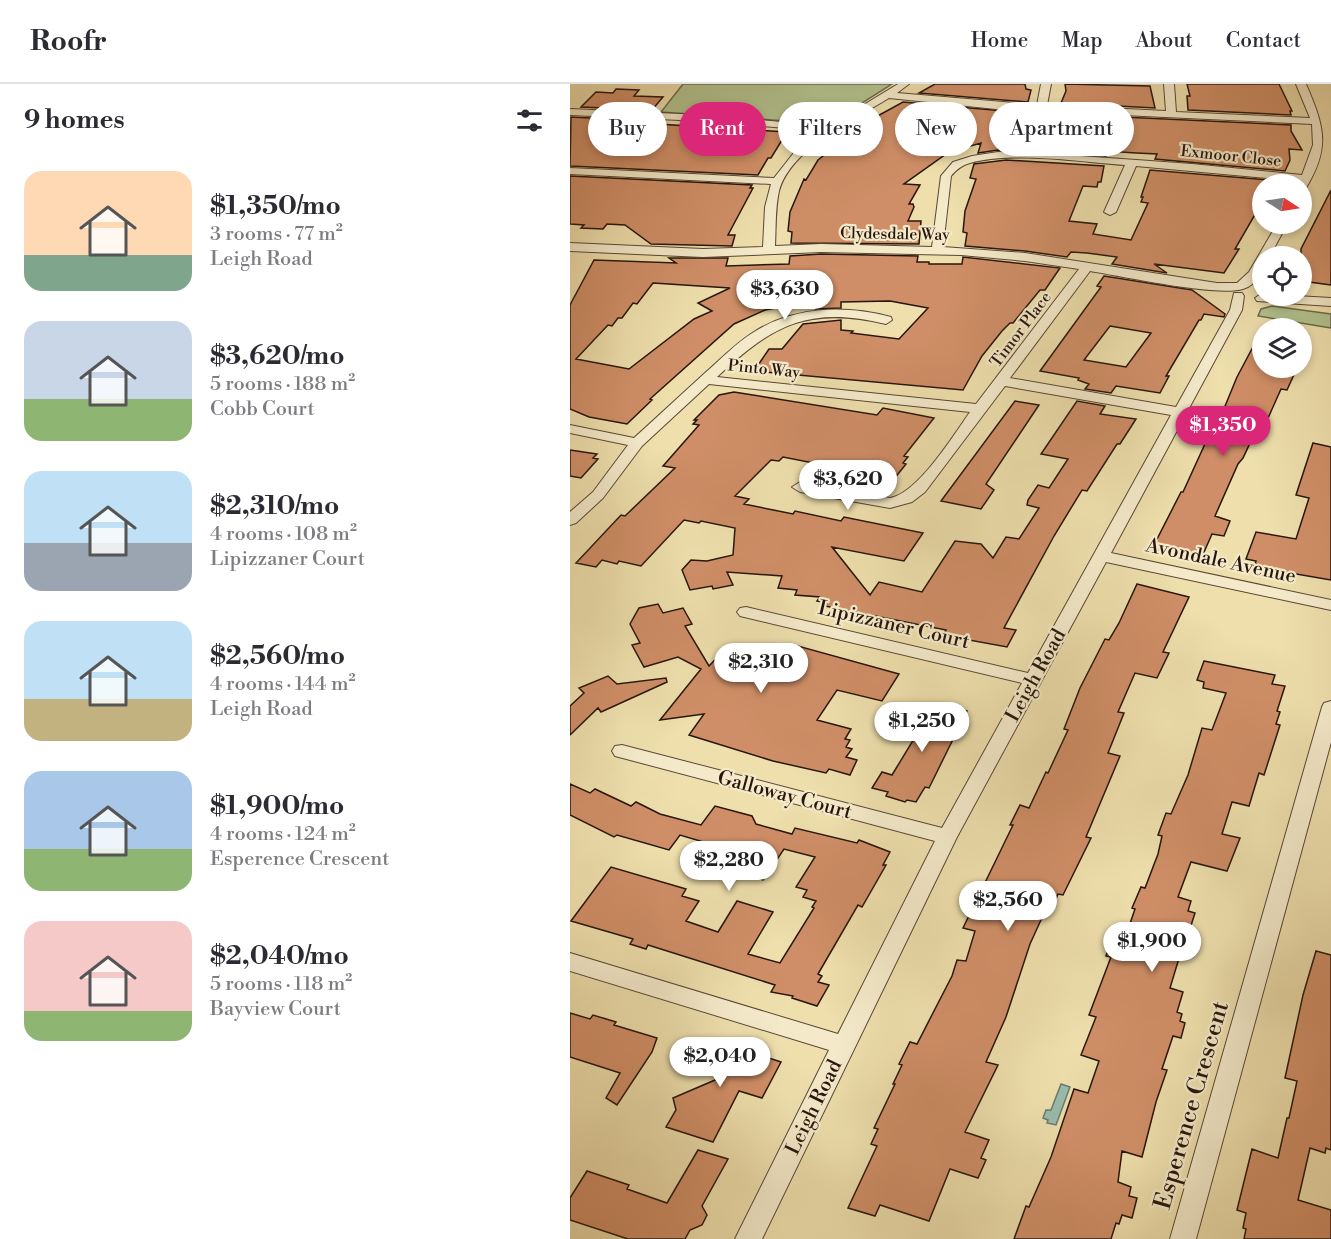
<!DOCTYPE html>
<html lang="en">
<head>
<meta charset="utf-8">
<style>
	:root { --surface:#fff; --page:#f7f7f7; --text:#2b2b33; --muted:#7c7c81; --line:#e1e1e2; --accent:#db2777 }
	body { margin:0; font-family:"Libre Bodoni",serif; background:var(--page); color:var(--text); height:100vh; display:flex; flex-direction:column; font-size:22px; white-space:nowrap }
	* { box-sizing:border-box; margin:0 }
	p { font-size:20px; color:var(--muted) }
	.icon { flex:none; width:33px; height:33px; fill:none; stroke:currentColor; stroke-width:2; stroke-linecap:round; stroke-linejoin:round }
	.map { position:relative; flex:1; overflow:hidden }
	.drawer { display:flex; flex-direction:column; background:var(--surface); width:570px }
	.drawer>* { flex:none }
	.guide { position:absolute; left:18px; top:18px; width:570px; height:54px; display:flex; gap:12px }
	.needle { width:39px; rotate:102deg }
	.tools { position:absolute; left:682px; top:90px; display:grid; gap:12px }
	.tools a { display:grid; place-items:center; width:60px; height:60px; border-radius:50%; background:var(--surface); box-shadow:0 3px 9px #0003; font-size:30px }
	.price { position:absolute; translate:-50% -51px; padding:0 14px; border-radius:21px; background:#fff; color:#222; font-size:20px; line-height:39px; filter:drop-shadow(0 2px 3px #0008) }
	.price::after { content:''; position:absolute; left:50%; top:36px; width:18px; height:14px; margin-left:-9px; background:inherit; clip-path:polygon(0 0,100% 0,50% 100%) }
	.price.selected { background:var(--accent); color:#fff }
	ul { padding:0; list-style:none }
	li { display:flex; align-items:center; gap:18px; height:150px; padding:0 24px }
	li span { display:grid; place-items:center; flex:none; width:168px; height:120px; border-radius:18px; color:#555 }
	li>.icon { margin-inline-start:auto }
	span .icon { width:72px; height:72px; fill:#fffc; stroke-width:1 }
	li b { font-size:26px }
	h2 { display:flex; justify-content:space-between; align-items:center; height:72px; padding:0 24px; font-size:26px }
	.pill { padding:0 21px; border-radius:27px; background:var(--surface); box-shadow:0 3px 9px #0003; font-size:21px; line-height:54px }
	.pill.selected { background:var(--accent); color:#fff }
	header { display:flex; align-items:center; gap:36px; box-sizing:border-box; height:84px; padding:0 30px; background:var(--surface); border-bottom:2px solid var(--line) }
	header strong { font-size:28px }
	nav { display:flex; gap:33px; margin-inline-start:auto; font-size:21px }
	main { display:flex; flex:1; min-height:0 }
	.map>svg:first-child { display:block }
	.green { fill:#b2c38f; stroke:#6c6c4e; stroke-width:1.5 }
	.water { fill:#99bcae; stroke:#6b7a6e; stroke-width:1.5 }
	.building { fill:#cf8e67; stroke:#27160d; stroke-width:1.5; fill-rule:evenodd }
	.lines { fill:none; stroke-linecap:round; stroke-linejoin:round }
	.minor-casing { stroke:#594835; stroke-width:2 }
	.minor { fill:#f4eaca; fill-rule:evenodd }
	.labels { text-anchor:middle; stroke-width:4.5; stroke-linejoin:round; paint-order:stroke }
	.far-street-label { font-size:16px; fill:#27160d; stroke:#f4eaca }
	.street-label { font-size:20px; fill:#27160d; stroke:#f4eaca }
	.near-street-label { font-size:24px; fill:#27160d; stroke:#f4eaca }
</style>
</head>
<body>
<header>
<strong>Roofr</strong>
<nav><a>Home</a><a>Map</a><a>About</a><a>Contact</a></nav>
</header>
<main>
<section class="drawer">
<h2>9 homes<svg class="icon" aria-label="filters" viewBox="0 0 24 24"><path d="M4 7h16M4 17h16"/><circle cx="9" cy="7" r="2"/><circle cx="15" cy="17" r="2"/></svg></h2>
<ul>
<li><span style="background:linear-gradient(#ffd9b3 70%,#7fa58c 0)"><svg class="icon" aria-label="home" viewBox="0 0 24 24"><path d="M3 11l9-7 9 7M6 9v11h12V9"/></svg></span><div><b>$1,350/mo</b><p>3 rooms · 77 m²</p><p>Leigh Road</p></div></li>
<li><span style="background:linear-gradient(#c9d6e8 65%,#8fb573 0)"><svg class="icon" aria-label="home" viewBox="0 0 24 24"><path d="M3 11l9-7 9 7M6 9v11h12V9"/></svg></span><div><b>$3,620/mo</b><p>5 rooms · 188 m²</p><p>Cobb Court</p></div></li>
<li><span style="background:linear-gradient(#bfe0f5 60%,#9aa5b1 0)"><svg class="icon" aria-label="home" viewBox="0 0 24 24"><path d="M3 11l9-7 9 7M6 9v11h12V9"/></svg></span><div><b>$2,310/mo</b><p>4 rooms · 108 m²</p><p>Lipizzaner Court</p></div></li>
<li><span style="background:linear-gradient(#bfe0f5 65%,#c2b280 0)"><svg class="icon" aria-label="home" viewBox="0 0 24 24"><path d="M3 11l9-7 9 7M6 9v11h12V9"/></svg></span><div><b>$2,560/mo</b><p>4 rooms · 144 m²</p><p>Leigh Road</p></div></li>
<li><span style="background:linear-gradient(#a9c7e8 65%,#8fb573 0)"><svg class="icon" aria-label="home" viewBox="0 0 24 24"><path d="M3 11l9-7 9 7M6 9v11h12V9"/></svg></span><div><b>$1,900/mo</b><p>4 rooms · 124 m²</p><p>Esperence Crescent</p></div></li>
<li><span style="background:linear-gradient(#f6c9c9 75%,#8fb573 0)"><svg class="icon" aria-label="home" viewBox="0 0 24 24"><path d="M3 11l9-7 9 7M6 9v11h12V9"/></svg></span><div><b>$2,040/mo</b><p>5 rooms · 118 m²</p><p>Bayview Court</p></div></li>
</ul>
</section>
<div class="map">
<svg width="761" height="1155" viewBox="0 0 761 1155">
	<rect width="100%" height="100%" fill="#eedfad"/>
	<filter id="stains"><feTurbulence type="fractalNoise" baseFrequency=".00333" numOctaves="4"/><feColorMatrix values="0 0 0 0 .2 0 0 0 0 .09 0 0 0 0 .02 0 0 0 .5 -.17"/></filter>
	<radialGradient id="worn" r=".72"><stop offset=".6" stop-color="#630" stop-opacity="0"/><stop offset="1" stop-color="#630" stop-opacity=".3"/></radialGradient>
	<path class="green" d="M113,0H322L259,40L91,28Z
		M702,222L761,230V244L688,232L691,225Z"/>
	<path class="water" d="M491,1000L500,1003L486,1041L477,1039L478,1036L473,1034L476,1026H481Z"/>
	<path class="building" d="M365,0H455L456,5L461,6L458,18L349,9Z
		M495,0L580,2L585,24L491,19L496,7Z
		M617,0H709L722,27H720L721,31L618,26L617,12H620Z
		M46,5L69,6L64,12L93,13L82,26L11,23L26,8L43,9Z
		M333,18L456,29V31L488,32V30L721,41V47L732,66L719,65L720,76L715,87L585,75L587,70L566,69L537,67L536,72L428,66L408,69L411,59L379,68L334,100L350,101L339,120H343L344,123L338,137H351L349,160L221,159L222,148L218,147L220,128L234,95L236,96L248,76L293,40Z
		M1,33L73,37L71,39L217,48L201,74H198L188,91L0,82Z
		M436,76L534,82L531,98H528L527,103L513,102L499,137L527,140L523,150L561,156L578,119L571,118L573,113H571L580,86L710,97L708,100H693V123L690,127H687L665,165H669L654,189L584,180L597,189L542,180L547,173L517,169L501,168L497,173L455,167L395,162L397,149L393,148L395,127L406,95L400,94L404,80Z
		M0,92L182,101L180,104H183L158,151H165L162,162L81,160L55,141L37,140L33,145L11,144L14,141L0,140Z
		M761,106V201L732,197L731,165Z
		M251,170L348,172L347,178H359V180H392L393,173L490,184L475,206H470L443,239H440L432,247L412,272L393,306L184,287L199,265H212L233,240L271,236V246L283,247L281,249L329,255L358,224L320,217L271,218V224L246,225L254,215L195,226L164,240L80,315L82,316L57,340L19,333L0,325V221L24,176L106,179L99,174H158L156,182L219,180L220,172ZM83,199L160,204L128,219L142,227L124,235L59,285L6,275L38,241L42,242L48,234H52L63,219L67,220Z
		M534,192L622,206L655,230L654,233L634,230L631,236H629L596,292H599L590,309L546,302L541,309L515,305L519,300L508,296L509,294L470,287L531,203L527,202ZM540,242L581,249L556,283L514,276Z
		M693,244V284H727L717,306L711,305L695,341L689,340L673,374L668,380L645,432L660,437L654,452L642,450L631,475L582,465L611,408H613L650,327H653L667,293Z
		M164,308L307,331L313,324L364,334L334,372L338,373L333,379L336,380L316,405L288,399L292,393L257,384L259,382L213,373L209,377L201,376L165,412L179,415L174,420L223,430L225,427L271,437L274,433L353,449L334,477L262,463L300,511L309,498L352,508L385,457L411,460L423,474L436,453L449,455L469,424L457,421L458,416L468,401L479,404L498,375L471,370L507,317L535,322L530,330L566,335L550,360H547L517,407L512,406L484,452L434,544L446,546L437,563L388,554L389,552L374,549L376,546L255,522L257,519L247,517L250,513L225,511L227,506L208,504L212,492L157,488L163,501L143,505L142,502L120,506L112,486L121,476L137,477L163,471L165,444L131,437L129,439L114,436L71,482L49,477L47,480L32,476L26,483L6,479L51,431L55,432L105,384L93,382L129,341L123,340L127,336H124L149,311Z
		M445,317L469,321L416,400L424,406L411,425L371,417Z
		M743,359L761,363V496L691,484L692,482L685,480L686,477L676,475L686,448L726,455L739,414L726,411Z
		M0,366L27,370L23,374L28,375L11,394L0,392Z
		M567,500L619,513L593,568L599,569L587,594L565,589L548,628L554,629L538,669L550,672L516,753L521,754L493,811L488,810L486,815L481,814L460,860L436,933L416,978L428,981L395,1048L419,1056L411,1074L416,1076L408,1094L380,1085L359,1137L310,1121L305,1132L278,1124L307,1062L301,1060L308,1045L304,1044L325,1000H323L332,981L329,980L340,958L347,960L382,892L387,876L396,877L405,847L393,844L443,741H440L450,721L459,724L476,688L478,689L498,646L494,645L510,604L535,555L539,556L549,539Z
		M88,520L93,529L113,524L122,540L115,542L139,582L160,560L221,572L228,562L329,590L312,617L267,606L247,636L281,645L275,655L280,656L276,663L282,665L276,673L287,676L280,691L259,685L256,689L203,677L119,651L134,630L90,636L131,585L108,573L74,583L62,561L70,559L60,540L69,524Z
		M634,577L705,591L702,600L715,602L707,627L710,628L706,640L710,641L694,691L689,689L679,722L662,718L652,750L670,754L657,787L621,778L608,813L621,817L618,827L625,829L618,851H616L600,904L613,908L607,928L612,930L610,937L615,939L611,954L603,952L592,985L597,986L586,1018L572,1073L552,1067L548,1098L561,1103L559,1112L567,1114L562,1134L552,1131L549,1140L546,1139L541,1155H444L456,1122L459,1123L481,1073L504,1005L518,1009L529,977L511,971L526,933L519,931L541,873L536,872L542,854L554,857L565,825L562,824L571,803L575,804L588,770L592,752L588,751L596,729L601,730L618,691L632,644L642,646L656,609L633,604L634,598L627,596Z
		M38,592L47,600L96,594L97,598L31,628L28,624L0,651V622L14,609L9,604Z
		M347,621L375,627L378,622L397,627L359,704L355,703L346,718L337,716L335,718L316,712L318,708L302,704L312,688L322,691L350,645L335,642Z
		M0,700L20,709L25,705L61,722L66,718L90,730L131,741L145,722L182,732L186,740L222,750L225,744L287,759L289,756L320,768L313,781H316L292,823L288,821L248,890L252,892L248,898L259,901L247,922L222,914L223,912L201,908L205,901L78,861L76,865L60,860L63,855L1,837L41,783L116,805L112,812L129,817L116,837L148,848L167,817L203,828L178,870L210,879L244,824L242,823L246,817L233,813L237,806L226,803L245,773L214,765L193,796L162,787L174,770L110,751L99,766L47,751L44,753L0,731Z
		M746,867L761,871V1066L756,1064L755,1069L740,1064L728,1116L761,1126V1155H674L676,1145L673,1144L676,1129L667,1126L682,1065L708,1074L717,1034H719L727,997L715,994L733,911Z
		M0,929L20,935L23,931L46,938L44,941L87,954L82,968L47,1021L36,1014L50,989L0,973Z
		M127,958L164,968L166,963L211,978L192,1014L169,1007L143,1058L96,1043L106,1026L103,1014L152,993L112,981Z
		M128,1066L158,1075L132,1122L137,1131L132,1141L120,1146L115,1155H58L0,1136V1114L17,1087L59,1101L57,1105L97,1119Z"/>
	<g class="lines">
		<defs>
			<path id="minor" d="M328,0H339L327,9L467,21L471,0H481L477,21L596,27L594,0H604L606,28L740,34L726,0H736C754,42 761,63 736,104L732,105V100H727L729,97L566,82L546,128L540,131L534,128L555,81C510,78 443,67 400,79C392,81 386,86 381,92L373,163L455,169L647,199H667L679,188L707,140H717L700,172H693C693,186 687,201 673,205C648,213 551,192 520,187L440,294L606,323L660,226L664,209H672L674,212L672,226L541,469L761,516V526L536,478L387,753L192,1155H165L259,966L0,887V869L268,950L365,757L45,672L42,667L45,662L52,661L372,744L452,599L170,532L167,528L170,524L176,523L458,589L601,331L435,302L355,408L342,418L320,424L230,408L222,403L230,398L320,414C348,409 383,352 400,328L139,300L72,362L33,414L6,439L0,441V428L23,408L58,361L0,349V341L64,354C88,332 111,311 135,289C151,275 166,259 184,248C225,222 275,221 321,233L322,236L316,240C239,221 202,241 147,293L406,320L509,185L455,177L391,171L251,168L133,173L0,167V159L133,165L193,163L195,123L201,100L0,90V84L204,94L226,66L251,47L132,37L0,31V25L132,31L259,42ZM319,14L426,25L742,40L743,61L732,91L622,80L468,69L428,68L402,72L383,78L371,92L362,163L251,160L205,162C206,144 205,125 209,107C221,64 284,36 319,14Z
				M691,210L761,214V222L687,217L685,214Z
				M761,617V658L626,1155H600L752,623L754,619Z"/>
		</defs>
		<use href="#minor" class="minor-casing"/>
		<use href="#minor" class="minor"/>
	</g>
	<g class="labels">
		<g class="far-street-label">
			<text transform="translate(661 71) rotate(6)" y="6">Exmoor Close</text>
			<text transform="translate(325 149) rotate(1)" y="6">Clydesdale Way</text>
			<text transform="translate(450 245) rotate(-53)" y="6">Timor Place</text>
			<text transform="translate(194 284) rotate(6)" y="6">Pinto Way</text>
		</g>
		<g class="street-label">
			<text transform="translate(651 476) rotate(12)" y="7">Avondale Avenue</text>
			<text transform="translate(324 540) rotate(13)" y="7">Lipizzaner Court</text>
			<text transform="translate(465 591) rotate(-61)" y="7">Leigh Road</text>
			<text transform="translate(215 710) rotate(15)" y="7">Galloway Court</text>
			<text transform="translate(243 1023) rotate(-64)" y="7">Leigh Road</text>
		</g>
		<g class="near-street-label">
			<text transform="translate(621 1021) rotate(-74)" y="8">Esperence Crescent</text>
		</g>
	</g>
	<rect width="100%" height="100%" filter="url(#stains)"/>
	<rect width="100%" height="100%" fill="url(#worn)"/>
</svg>
<div class="tools">
<a><svg class="needle" viewBox="-14 -14 28 28"><path d="M0-13l5 13h-10z" fill="#e53935"/><path d="M0 13l5-13h-10z" fill="#7c7c81"/></svg></a>
<a><svg class="icon" aria-label="locate" viewBox="0 0 24 24"><circle cx="12" cy="12" r="6"/><path d="M12 2v4M12 18v4M2 12h4M18 12h4"/></svg></a>
<a><svg class="icon" aria-label="layers" viewBox="0 0 24 24"><path d="M12 4l9 5-9 5-9-5zM3 14l9 5 9-5"/></svg></a>
</div>
<b class="price" style="left:215px;top:237px">$3,630</b>
<b class="price selected" style="left:653px;top:373px">$1,350</b>
<b class="price" style="left:278px;top:427px">$3,620</b>
<b class="price" style="left:191px;top:610px">$2,310</b>
<b class="price" style="left:352px;top:669px">$1,250</b>
<b class="price" style="left:159px;top:808px">$2,280</b>
<b class="price" style="left:438px;top:848px">$2,560</b>
<b class="price" style="left:582px;top:889px">$1,900</b>
<b class="price" style="left:150px;top:1004px">$2,040</b>
<div class="guide">
<a class="pill">Buy</a>
<a class="pill selected">Rent</a>
<a class="pill">Filters</a>
<a class="pill">New</a>
<a class="pill">Apartment</a>
</div>
</div>
</main>
</body>
</html>
